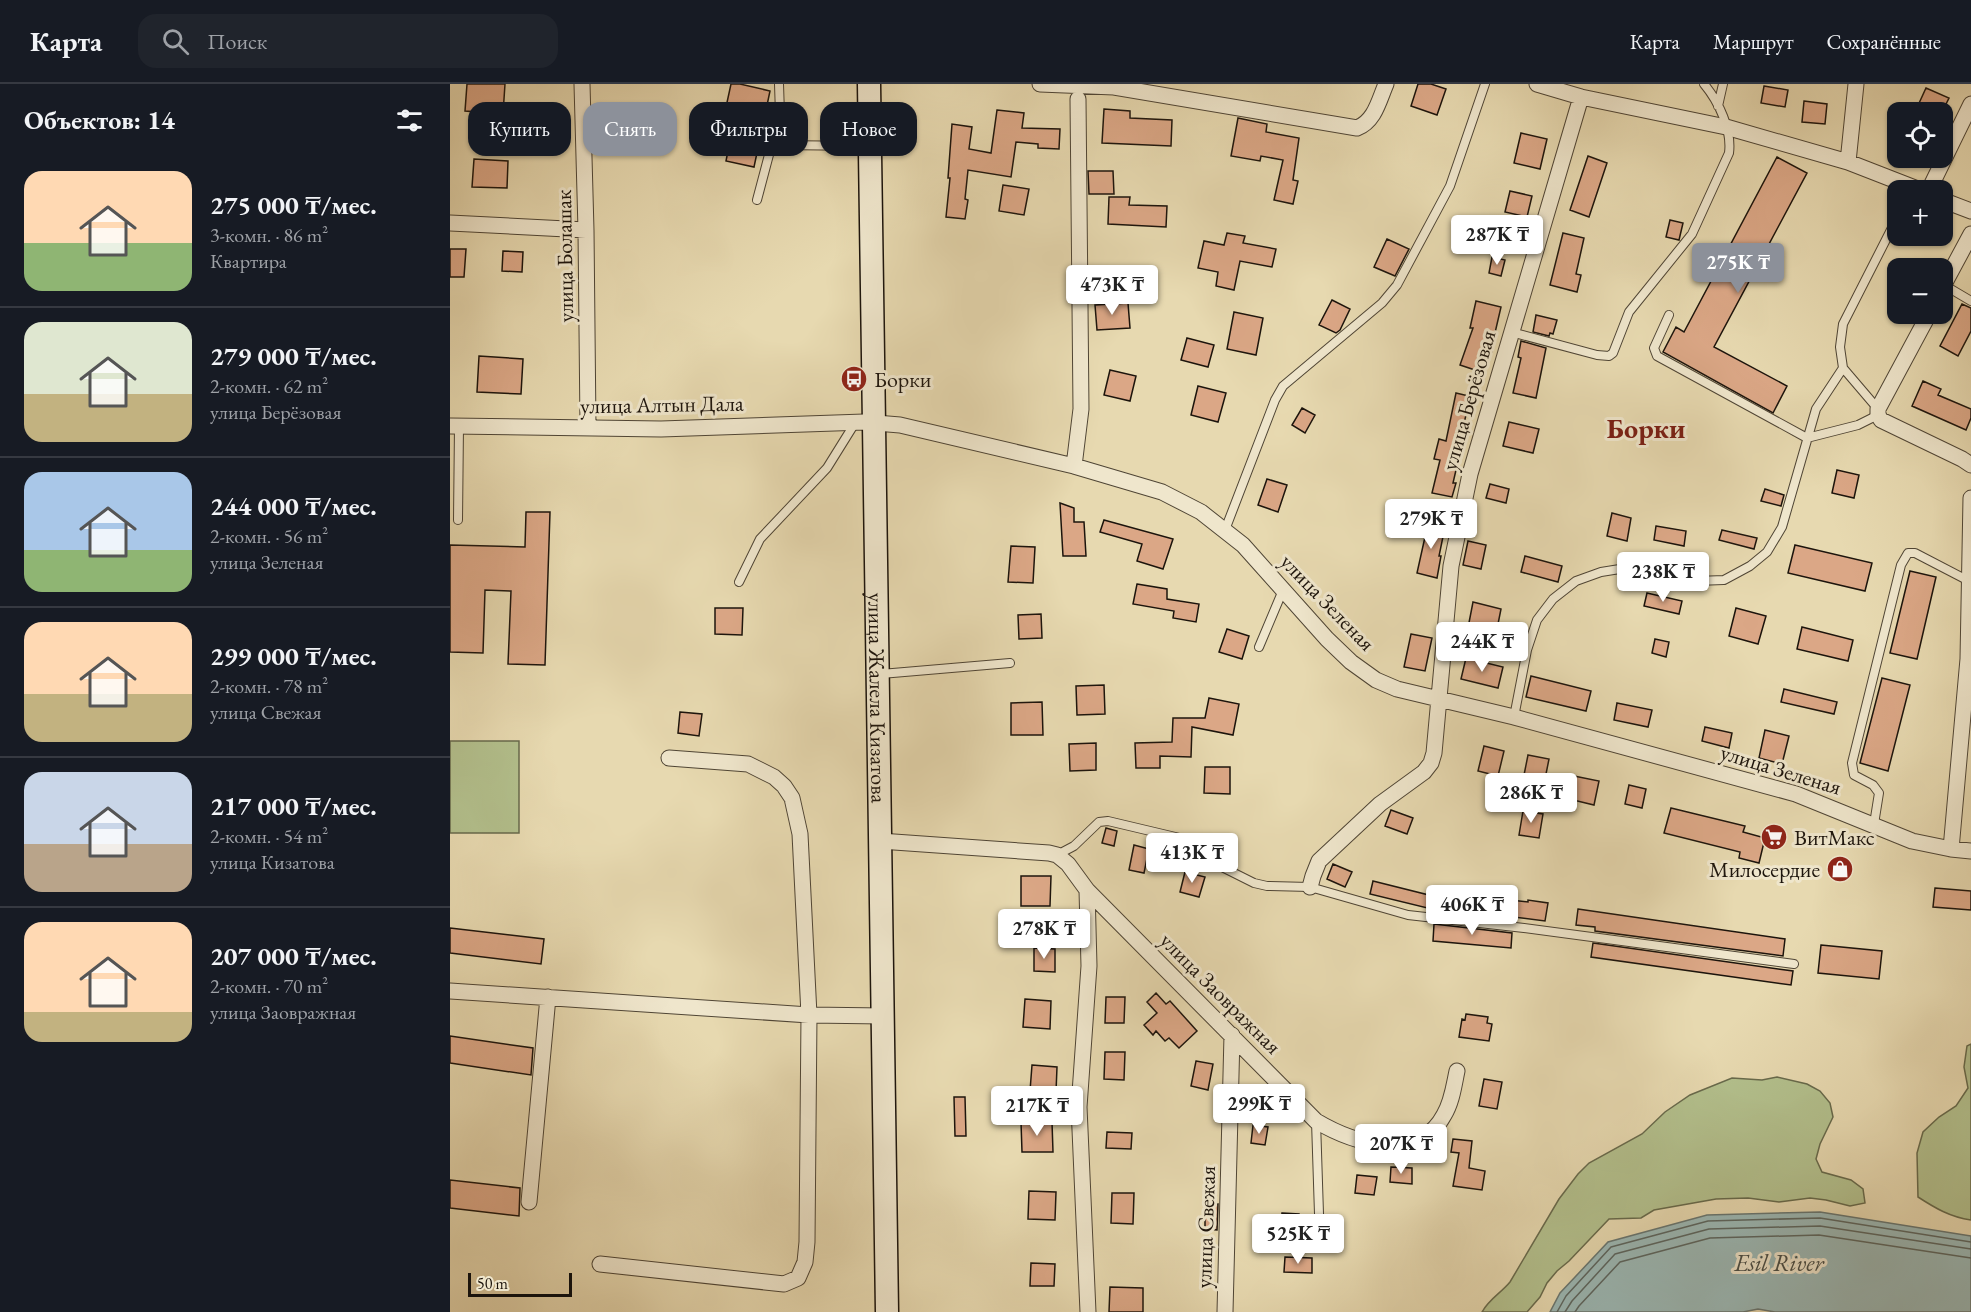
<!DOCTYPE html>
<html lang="ru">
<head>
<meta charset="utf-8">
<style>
	:root { --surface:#171b24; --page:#20242c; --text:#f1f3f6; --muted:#9ea1a6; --line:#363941; --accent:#8c9099 }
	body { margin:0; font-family:"EB Garamond",serif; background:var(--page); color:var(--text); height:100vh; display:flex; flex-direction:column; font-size:22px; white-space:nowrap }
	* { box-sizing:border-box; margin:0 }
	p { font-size:20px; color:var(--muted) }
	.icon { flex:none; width:33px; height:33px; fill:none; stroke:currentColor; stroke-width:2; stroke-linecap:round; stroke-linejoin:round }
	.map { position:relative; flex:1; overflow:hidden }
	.side { display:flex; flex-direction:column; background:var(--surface); width:450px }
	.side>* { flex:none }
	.hud { position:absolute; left:18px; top:18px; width:570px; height:54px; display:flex; gap:12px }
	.fabs { position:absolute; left:1437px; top:18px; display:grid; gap:12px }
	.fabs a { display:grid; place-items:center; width:66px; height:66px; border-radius:12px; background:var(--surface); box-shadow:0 2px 4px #0004; font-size:30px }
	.scale { position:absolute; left:18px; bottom:15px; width:104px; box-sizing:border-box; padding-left:6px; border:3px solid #1c140c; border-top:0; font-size:16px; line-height:21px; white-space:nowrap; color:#1c140c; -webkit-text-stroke:4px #efe6cc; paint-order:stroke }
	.price { position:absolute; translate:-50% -51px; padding:0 14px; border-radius:6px; background:#fff; color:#222; font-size:20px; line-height:39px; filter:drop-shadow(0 2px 3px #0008) }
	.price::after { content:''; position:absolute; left:50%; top:36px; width:18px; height:14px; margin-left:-9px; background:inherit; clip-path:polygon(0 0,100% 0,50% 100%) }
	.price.current { background:var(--accent); color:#fff }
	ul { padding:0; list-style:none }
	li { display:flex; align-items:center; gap:18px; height:150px; padding:0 24px }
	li+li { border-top:2px solid var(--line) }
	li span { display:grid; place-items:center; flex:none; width:168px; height:120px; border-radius:18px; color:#555 }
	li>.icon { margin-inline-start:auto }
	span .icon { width:72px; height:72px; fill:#fffc; stroke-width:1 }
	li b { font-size:26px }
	h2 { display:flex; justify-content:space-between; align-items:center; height:72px; padding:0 24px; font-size:26px }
	.pill { padding:0 21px; border-radius:18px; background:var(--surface); box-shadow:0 2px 4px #0004; font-size:21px; line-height:54px }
	.pill.current { background:var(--accent); color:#fff }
	header { display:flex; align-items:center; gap:36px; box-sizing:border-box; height:84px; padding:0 30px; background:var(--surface); border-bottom:2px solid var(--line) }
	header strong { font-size:28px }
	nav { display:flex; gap:33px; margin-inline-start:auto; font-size:21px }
	.search { width:420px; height:54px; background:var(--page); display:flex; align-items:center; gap:15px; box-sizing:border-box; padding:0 21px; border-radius:18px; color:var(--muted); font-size:22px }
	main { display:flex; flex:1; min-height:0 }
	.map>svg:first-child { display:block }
	.green { fill:#b3c08d; stroke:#686a4c; stroke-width:1.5 }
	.water { fill:#9bb8b5; stroke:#687671; stroke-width:1.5 }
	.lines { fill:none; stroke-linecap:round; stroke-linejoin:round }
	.shore { stroke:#5c6660; stroke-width:1.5 }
	.building { fill:#dba786; stroke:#1c140c; stroke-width:1.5 }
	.lane-casing { stroke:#4f4535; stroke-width:10 }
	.street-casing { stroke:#4f4535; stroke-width:17 }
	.secondary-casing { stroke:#1c140c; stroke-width:25 }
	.lane { stroke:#efe6cc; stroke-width:8 }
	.street { stroke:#efe6cc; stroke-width:15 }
	.secondary { stroke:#efe6cc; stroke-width:22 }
	.labels { text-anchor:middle; stroke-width:6; stroke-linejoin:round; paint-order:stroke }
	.street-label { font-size:22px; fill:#1c140c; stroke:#efe6cc }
	.poi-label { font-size:22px; fill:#1c140c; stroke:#efe6cc; text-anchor:start }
	.water-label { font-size:24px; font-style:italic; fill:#484d47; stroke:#efe6cc }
	.district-label { font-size:28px; font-weight:bold; fill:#7a1f14; stroke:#efe6cc }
</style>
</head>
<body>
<header>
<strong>Карта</strong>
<div class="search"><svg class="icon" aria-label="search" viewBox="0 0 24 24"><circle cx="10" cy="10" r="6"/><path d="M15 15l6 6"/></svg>Поиск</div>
<nav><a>Карта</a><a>Маршрут</a><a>Сохранённые</a></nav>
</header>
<main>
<section class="side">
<h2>Объектов: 14<svg class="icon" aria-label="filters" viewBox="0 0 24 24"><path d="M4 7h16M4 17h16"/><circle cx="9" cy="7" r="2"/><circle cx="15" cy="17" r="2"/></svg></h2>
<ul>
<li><span style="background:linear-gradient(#ffd9b3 60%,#8fb573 0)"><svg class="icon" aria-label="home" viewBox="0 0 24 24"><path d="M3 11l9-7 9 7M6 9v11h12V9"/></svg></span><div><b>275 000 ₸/мес.</b><p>3-комн. · 86 m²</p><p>Квартира</p></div></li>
<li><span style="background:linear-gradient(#dfe7d0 60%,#c2b280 0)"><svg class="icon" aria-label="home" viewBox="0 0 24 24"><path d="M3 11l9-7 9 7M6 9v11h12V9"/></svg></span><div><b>279 000 ₸/мес.</b><p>2-комн. · 62 m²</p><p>улица Берёзовая</p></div></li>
<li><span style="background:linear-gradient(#a9c7e8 65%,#8fb573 0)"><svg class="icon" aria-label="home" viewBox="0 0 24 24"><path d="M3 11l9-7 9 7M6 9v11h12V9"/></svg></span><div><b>244 000 ₸/мес.</b><p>2-комн. · 56 m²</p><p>улица Зеленая</p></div></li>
<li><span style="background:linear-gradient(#ffd9b3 60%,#c2b280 0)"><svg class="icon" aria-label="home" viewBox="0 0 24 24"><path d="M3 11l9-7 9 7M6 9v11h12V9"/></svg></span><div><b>299 000 ₸/мес.</b><p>2-комн. · 78 m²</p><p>улица Свежая</p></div></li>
<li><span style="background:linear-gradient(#c9d6e8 60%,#b9a48a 0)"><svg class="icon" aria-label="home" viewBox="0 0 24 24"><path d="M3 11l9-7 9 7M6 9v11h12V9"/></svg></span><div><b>217 000 ₸/мес.</b><p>2-комн. · 54 m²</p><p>улица Кизатова</p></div></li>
<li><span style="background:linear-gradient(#ffd9b3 75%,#c2b280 0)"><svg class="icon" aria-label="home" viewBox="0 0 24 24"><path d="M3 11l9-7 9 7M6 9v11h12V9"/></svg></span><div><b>207 000 ₸/мес.</b><p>2-комн. · 70 m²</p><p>улица Заовражная</p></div></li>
</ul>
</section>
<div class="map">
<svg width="1521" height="1228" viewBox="0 0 1521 1228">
	<rect width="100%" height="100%" fill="#e7d9b0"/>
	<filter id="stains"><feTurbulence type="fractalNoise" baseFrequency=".00333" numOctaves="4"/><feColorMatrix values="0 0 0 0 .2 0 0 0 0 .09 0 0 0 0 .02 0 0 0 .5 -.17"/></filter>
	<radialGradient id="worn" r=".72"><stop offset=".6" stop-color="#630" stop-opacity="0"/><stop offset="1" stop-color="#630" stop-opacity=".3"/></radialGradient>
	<path class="green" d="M0,657H69V749H0Z
		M1521,960V1136C1500,1133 1485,1124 1468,1113L1467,1069L1473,1048L1489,1033L1506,1022L1518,1004L1514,983L1517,962Z
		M1327,993L1357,1000L1370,1007L1380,1019L1383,1033L1370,1060L1366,1075L1372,1088L1401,1096L1413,1105L1415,1119L1400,1122L1376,1116L1360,1114L1329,1118L1298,1114L1266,1115L1204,1126L1191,1134L1159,1135L1119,1177L1107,1187L1097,1199L1090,1213L1077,1228H1032C1039,1215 1051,1209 1060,1198L1109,1115L1128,1090L1139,1079L1192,1050L1215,1028L1240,1011L1282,994L1312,996Z"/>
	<path class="water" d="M1370,1128L1521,1152V1228H1325L1308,1225L1293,1228H1100L1110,1209L1158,1158L1257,1131Z"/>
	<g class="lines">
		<path class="shore" d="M1107,1228L1116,1212L1161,1163L1258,1137L1370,1134L1521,1158
			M1115,1228L1122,1217L1165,1170L1259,1145L1370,1142L1521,1165
			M1125,1228L1129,1222L1170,1178L1260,1154L1369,1151L1521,1174"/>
	</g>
	<path class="building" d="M17,0H55L53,30L15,27Z
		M281,0H290L320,7L304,83L276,77L279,62L268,60Z
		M968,0H981L996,5L987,31L961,22Z
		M1314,2L1338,6L1335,23L1311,19Z
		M1476,4L1499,14L1492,28H1465Z
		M1354,17L1377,20L1375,40L1352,38Z
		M654,25L680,27V34L722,36L721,62L652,59Z
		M547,26L574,29L572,44L610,45L609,65L588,64V60L566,58L561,93L518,86L515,115L518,116L515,135L496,133L500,94H498L502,40L522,43L519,65L541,69Z
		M788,34L817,40L816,48L849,54L843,96L848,97L843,120L824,116L833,76L811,72L810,77L781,72Z
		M1071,49L1097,55L1090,85L1064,79Z
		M1138,72L1157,79L1139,133L1120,126Z
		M1327,73L1357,89L1264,263L1337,302L1323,329L1213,268L1226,243L1234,248Z
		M24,75L58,77L57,104L22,103Z
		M638,87H663L664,110H639Z
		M553,101L579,105L574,131L549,127Z
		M1060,107L1082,112L1077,133L1055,128Z
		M659,113H680L679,121L717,122L716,143L658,140Z
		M1220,136L1233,139L1229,156L1216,153Z
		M777,149L795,152L793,159L826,165L822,183L790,177L784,206L766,202L768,188L748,184L754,157L774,161Z
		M1113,149L1134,154L1126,190L1131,191L1127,208L1100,201Z
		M937,155L959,165L945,192L924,183Z
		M0,165H16L14,193H0Z
		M53,167L73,168L72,188L52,187Z
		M1042,173L1055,176L1051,192L1039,189Z
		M882,216L900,225L890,246L886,249L869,241Z
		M1026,217L1051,223L1041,266L1042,267L1034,289L1010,281L1023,244H1020Z
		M678,219L680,244L647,246L645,221Z
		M1512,220L1521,224V247L1508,272L1490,262Z
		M784,228L813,234L806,271L777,265Z
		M1086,231L1107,236L1103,250L1100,249L1099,252L1083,248Z
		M737,254L764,261L758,283L731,276Z
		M1071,257L1096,264L1086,314L1063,309L1071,274L1068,273Z
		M29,272L73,275L71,310L27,308Z
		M660,286L686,292L680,317L654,311Z
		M1473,297L1491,305L1488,311L1521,325V334L1516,346L1462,322Z
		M748,302L776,309L768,338L741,331Z
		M1006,309L1023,313L1020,323H1018L1009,359L1012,360L1003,399H1006L1002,413L982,409L990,376L984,375L989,355L996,357Z
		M852,324L865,331L855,349L842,341Z
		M1059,338L1089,345L1083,369L1053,362Z
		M1387,386L1409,391L1404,414L1382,409Z
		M817,395L837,401L828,428L808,421Z
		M1040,400L1059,405L1056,419L1036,414Z
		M1315,405L1334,411L1331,422L1311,417Z
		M610,419L624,424V438H634L636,472H613Z
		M76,428H100L95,581L58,580L61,507L35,506L33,569L0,568V461L75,463Z
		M1162,429L1181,434L1177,457L1157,452Z
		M654,436L723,455L713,485L687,477L692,460L650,448Z
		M974,438L995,443L989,472H991L987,494L967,489L975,453L970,452Z
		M1206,442L1236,447L1234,462L1204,456Z
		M1272,446L1307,454L1304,465L1269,456Z
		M1018,457L1036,461L1031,485L1013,481Z
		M1345,461L1422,479L1415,507L1338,489Z
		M561,462L585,463L583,499L558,498Z
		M1075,472L1112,482L1108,498L1071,488Z
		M1460,487L1486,493L1467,575L1440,569Z
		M687,500L717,505V515L749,520L746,538L723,534L724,527L683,520Z
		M1197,509L1232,517L1229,530L1194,522Z
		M1023,518L1051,525L1045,555L1017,549Z
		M265,524H293L292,551L265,550Z
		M1286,524L1316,532L1308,560L1279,552Z
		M591,530L592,554L569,555L568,531Z
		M1352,543L1403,556L1398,577L1347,565Z
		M777,545L799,552L792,575L769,568Z
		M961,550L982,554L975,587L954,583Z
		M1205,555L1219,558L1216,573L1202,569Z
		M1016,574L1053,583L1048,604L1011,595Z
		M1081,592L1141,607L1136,627L1076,613Z
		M1432,594L1460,601L1438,687L1410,679Z
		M654,601L655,630L627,631L626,602Z
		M1334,605L1387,618L1384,630L1331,618Z
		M759,614L789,620L783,651L742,643L741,673L710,672V684H686L685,659L722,658L723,634H755Z
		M592,618L593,651H561V619Z
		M1167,619L1202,626L1198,643L1164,636Z
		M230,628L252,630L249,652L228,649Z
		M1255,643L1282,649L1279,664L1252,657Z
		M1315,646L1339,652L1332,680L1309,674Z
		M646,659V686L620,687L619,660Z
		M1034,662L1054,667L1048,692L1028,687Z
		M1078,671L1099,675L1095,695L1074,691Z
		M755,683H780V710L754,709Z
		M1124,692L1149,697L1144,721L1119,715Z
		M1179,701L1196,705L1192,724L1175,720Z
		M1221,724L1295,742L1293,748L1315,754L1309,779L1289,774L1290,768L1214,749Z
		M941,726L963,734L957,750L935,742Z
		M1073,727L1093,730L1089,754L1069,751Z
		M656,744L667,747L664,762L652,759Z
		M684,761L699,765L694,789L679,786Z
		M883,780L902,788L895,803L877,795Z
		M735,788L755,793L749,813L730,808Z
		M571,792H601L600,822H571Z
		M923,797L979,811L980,807L1078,818V816L1098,819L1095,837L1064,833L1063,837L986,828V826L920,810Z
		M1485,804L1521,807V826L1483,823Z
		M1128,825L1335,855L1333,872L1145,847V843L1126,841Z
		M984,840L1062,849L1061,864L983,857Z
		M0,844L94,855L91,880L0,869Z
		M1143,859L1343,887L1341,901L1141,873Z
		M1371,861L1432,867L1429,895L1368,889Z
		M584,864L605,865V888L584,887Z
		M706,909L716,920L720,917L747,947L729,964L719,954L715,957L706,947L703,951L694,941L707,929L697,918Z
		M656,913H675L674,939H655Z
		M575,915L601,917L600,945L573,943Z
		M1016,930L1038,933L1037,939L1042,940L1039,957L1009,953L1012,935L1015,936Z
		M0,952L83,964L81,991L0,979Z
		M655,968H675L674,996L654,995Z
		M746,977L763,980L758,1006L741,1002Z
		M582,981L607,983L606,1008L580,1007Z
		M1034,995L1052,998L1047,1025L1029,1022Z
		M504,1013H515L516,1052H505Z
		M571,1038H602L603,1068H572Z
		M803,1041L818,1043L815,1061L801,1059Z
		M657,1048L682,1049L681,1065L656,1064Z
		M1003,1055L1022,1057L1019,1084L1035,1087L1032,1106L1003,1102L1009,1069L1001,1068Z
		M941,1083L962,1084V1100L940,1098Z
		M907,1091L927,1093L924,1111L905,1109Z
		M0,1096L70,1104L69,1132L0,1124Z
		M579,1107L606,1108L605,1136L578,1135Z
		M662,1109H684L683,1140L661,1139Z
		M755,1120H768L767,1146L755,1145Z
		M832,1129L849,1130V1133L862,1135L860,1154L830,1151Z
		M835,1173L862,1174V1189L834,1188Z
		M581,1179L605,1180L604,1202H580Z
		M660,1203L693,1204V1228H659Z"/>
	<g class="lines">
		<defs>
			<path id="lane" d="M329,0L331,60
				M1268,22L1273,0
				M307,116L320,67L327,61L418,62
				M1494,201L1521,217
				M1219,231L1204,264L1207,272L1357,354L1408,341L1428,331
				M1061,248L1147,271L1159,272L1163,269L1179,228L1242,150L1279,69C1282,46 1269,18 1254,0
				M1393,284L1428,325
				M8,436L9,342
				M775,446L825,316L833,302L932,219L947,201L1000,102L1035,0
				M289,498L310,455L377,384L405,339
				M809,563L833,506
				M431,590L560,579
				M1064,633L1077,566L1087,536L1103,515L1126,497L1151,488L1176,484L1246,497L1274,496L1300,482L1317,468L1332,443L1366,325L1393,284L1390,263L1393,240L1448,132
				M1424,740L1429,709L1423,701L1404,691L1402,679L1451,481L1458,469H1465L1519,497
				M607,771L624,762L649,738L658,737L755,760L765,777L774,784L804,799L817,802L860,803L958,831L1074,844L1344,880
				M866,1037L869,1130"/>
			<path id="street" d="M132,0L136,146L138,343
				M590,0L664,3L907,44C925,37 929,16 936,0
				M1087,0L1131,13L1276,43L1398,78L1470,106
				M1398,78L1406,0
				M1479,106L1521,20
				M1492,116L1521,127
				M0,139L136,146
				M1492,204L1521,150
				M1479,230L1428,325V331L1431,336L1512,375L1521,381
				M0,342L211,345L414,338L450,341L624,382L712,408L751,428L793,461L877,555L901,578L926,596L947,605L1064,633L1346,710L1462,757L1501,765L1521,767
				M624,382L631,325L628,15
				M430,757L599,769L607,771L618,780L637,806L639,882L629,1023L638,1228
				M1501,765L1518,575L1521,414
				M860,803L863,792L869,777L930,720L974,688L981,679L984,669L1001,482L1020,390L1131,13
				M637,806L866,1037C903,1059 968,1080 994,1031C1002,1018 1004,1001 1007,987
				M0,907L359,931L434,932
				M79,1118L98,913
				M150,1180L334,1200L348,1194L355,1178L357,1158L359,931L350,750L342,714L334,702L324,693L298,680L219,674
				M775,1228L782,951"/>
			<g id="secondary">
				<path id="s1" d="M419,0L437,1228"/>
			</g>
		</defs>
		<use href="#lane" class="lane-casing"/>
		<use href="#street" class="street-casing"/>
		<use href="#secondary" class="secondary-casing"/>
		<use href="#lane" class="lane"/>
		<use href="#street" class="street"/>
		<use href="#secondary" class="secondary"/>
	</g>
	<defs>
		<symbol id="bus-disc" viewBox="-11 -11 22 22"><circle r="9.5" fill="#8f2418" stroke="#efe6cc"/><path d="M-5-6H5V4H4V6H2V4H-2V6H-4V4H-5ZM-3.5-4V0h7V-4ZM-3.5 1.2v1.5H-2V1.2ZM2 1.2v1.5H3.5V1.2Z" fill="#fff"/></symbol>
		<symbol id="supermarket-disc" viewBox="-11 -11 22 22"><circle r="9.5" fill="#8f2418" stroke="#efe6cc"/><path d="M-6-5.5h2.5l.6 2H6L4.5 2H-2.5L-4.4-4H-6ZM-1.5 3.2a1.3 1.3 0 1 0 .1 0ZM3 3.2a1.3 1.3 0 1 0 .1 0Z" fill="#fff"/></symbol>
		<symbol id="shop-disc" viewBox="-11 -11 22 22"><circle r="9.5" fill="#8f2418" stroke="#efe6cc"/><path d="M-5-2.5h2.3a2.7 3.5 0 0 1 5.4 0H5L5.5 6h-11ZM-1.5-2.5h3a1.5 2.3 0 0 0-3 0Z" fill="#fff"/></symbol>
	</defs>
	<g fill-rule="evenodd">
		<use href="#bus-disc" x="389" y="280" width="30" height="30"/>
		<use href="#supermarket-disc" x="1309" y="738" width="30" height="30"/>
		<use href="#shop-disc" x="1375" y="770" width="30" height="30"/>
	</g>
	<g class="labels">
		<g class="street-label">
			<text transform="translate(114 172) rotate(-91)" y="8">улица Болашак</text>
			<text transform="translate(1018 316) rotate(-74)" y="8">улица Берёзовая</text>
			<text transform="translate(212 320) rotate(-1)" y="8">улица Алтын Дала</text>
			<text transform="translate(878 518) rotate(46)" y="8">улица Зеленая</text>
			<text dy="8" stroke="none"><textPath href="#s1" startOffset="614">улица Жалела Кизатова</textPath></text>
			<text transform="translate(1331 685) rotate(17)" y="8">улица Зеленая</text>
			<text transform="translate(771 909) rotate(45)" y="8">улица Заовражная</text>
			<text transform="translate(755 1143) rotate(-88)" y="8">улица Свежая</text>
		</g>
		<g class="poi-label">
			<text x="424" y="303">Борки</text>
			<text x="1344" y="761">ВитМакс</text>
			<text x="1370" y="793" text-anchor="end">Милосердие</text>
		</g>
		<g class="water-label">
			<text x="1329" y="1187">Esil River</text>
		</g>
		<g class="district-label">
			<text x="1196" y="354">Борки</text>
		</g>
	</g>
	<rect width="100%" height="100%" filter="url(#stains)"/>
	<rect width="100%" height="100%" fill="url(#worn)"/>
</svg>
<div class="fabs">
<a><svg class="icon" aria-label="locate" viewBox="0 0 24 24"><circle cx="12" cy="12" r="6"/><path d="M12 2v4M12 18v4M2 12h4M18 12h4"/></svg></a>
<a>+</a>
<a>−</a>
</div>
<div class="scale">50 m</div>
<b class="price" style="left:1047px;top:182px">287K ₸</b>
<b class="price current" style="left:1288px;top:210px">275K ₸</b>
<b class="price" style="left:662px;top:232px">473K ₸</b>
<b class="price" style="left:981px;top:466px">279K ₸</b>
<b class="price" style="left:1213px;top:519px">238K ₸</b>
<b class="price" style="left:1032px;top:589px">244K ₸</b>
<b class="price" style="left:1081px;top:740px">286K ₸</b>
<b class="price" style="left:742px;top:800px">413K ₸</b>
<b class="price" style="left:1022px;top:852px">406K ₸</b>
<b class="price" style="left:594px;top:876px">278K ₸</b>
<b class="price" style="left:809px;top:1051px">299K ₸</b>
<b class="price" style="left:587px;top:1053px">217K ₸</b>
<b class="price" style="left:951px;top:1091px">207K ₸</b>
<b class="price" style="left:848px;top:1181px">525K ₸</b>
<div class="hud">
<a class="pill">Купить</a>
<a class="pill current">Снять</a>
<a class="pill">Фильтры</a>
<a class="pill">Новое</a>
</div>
</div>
</main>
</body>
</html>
